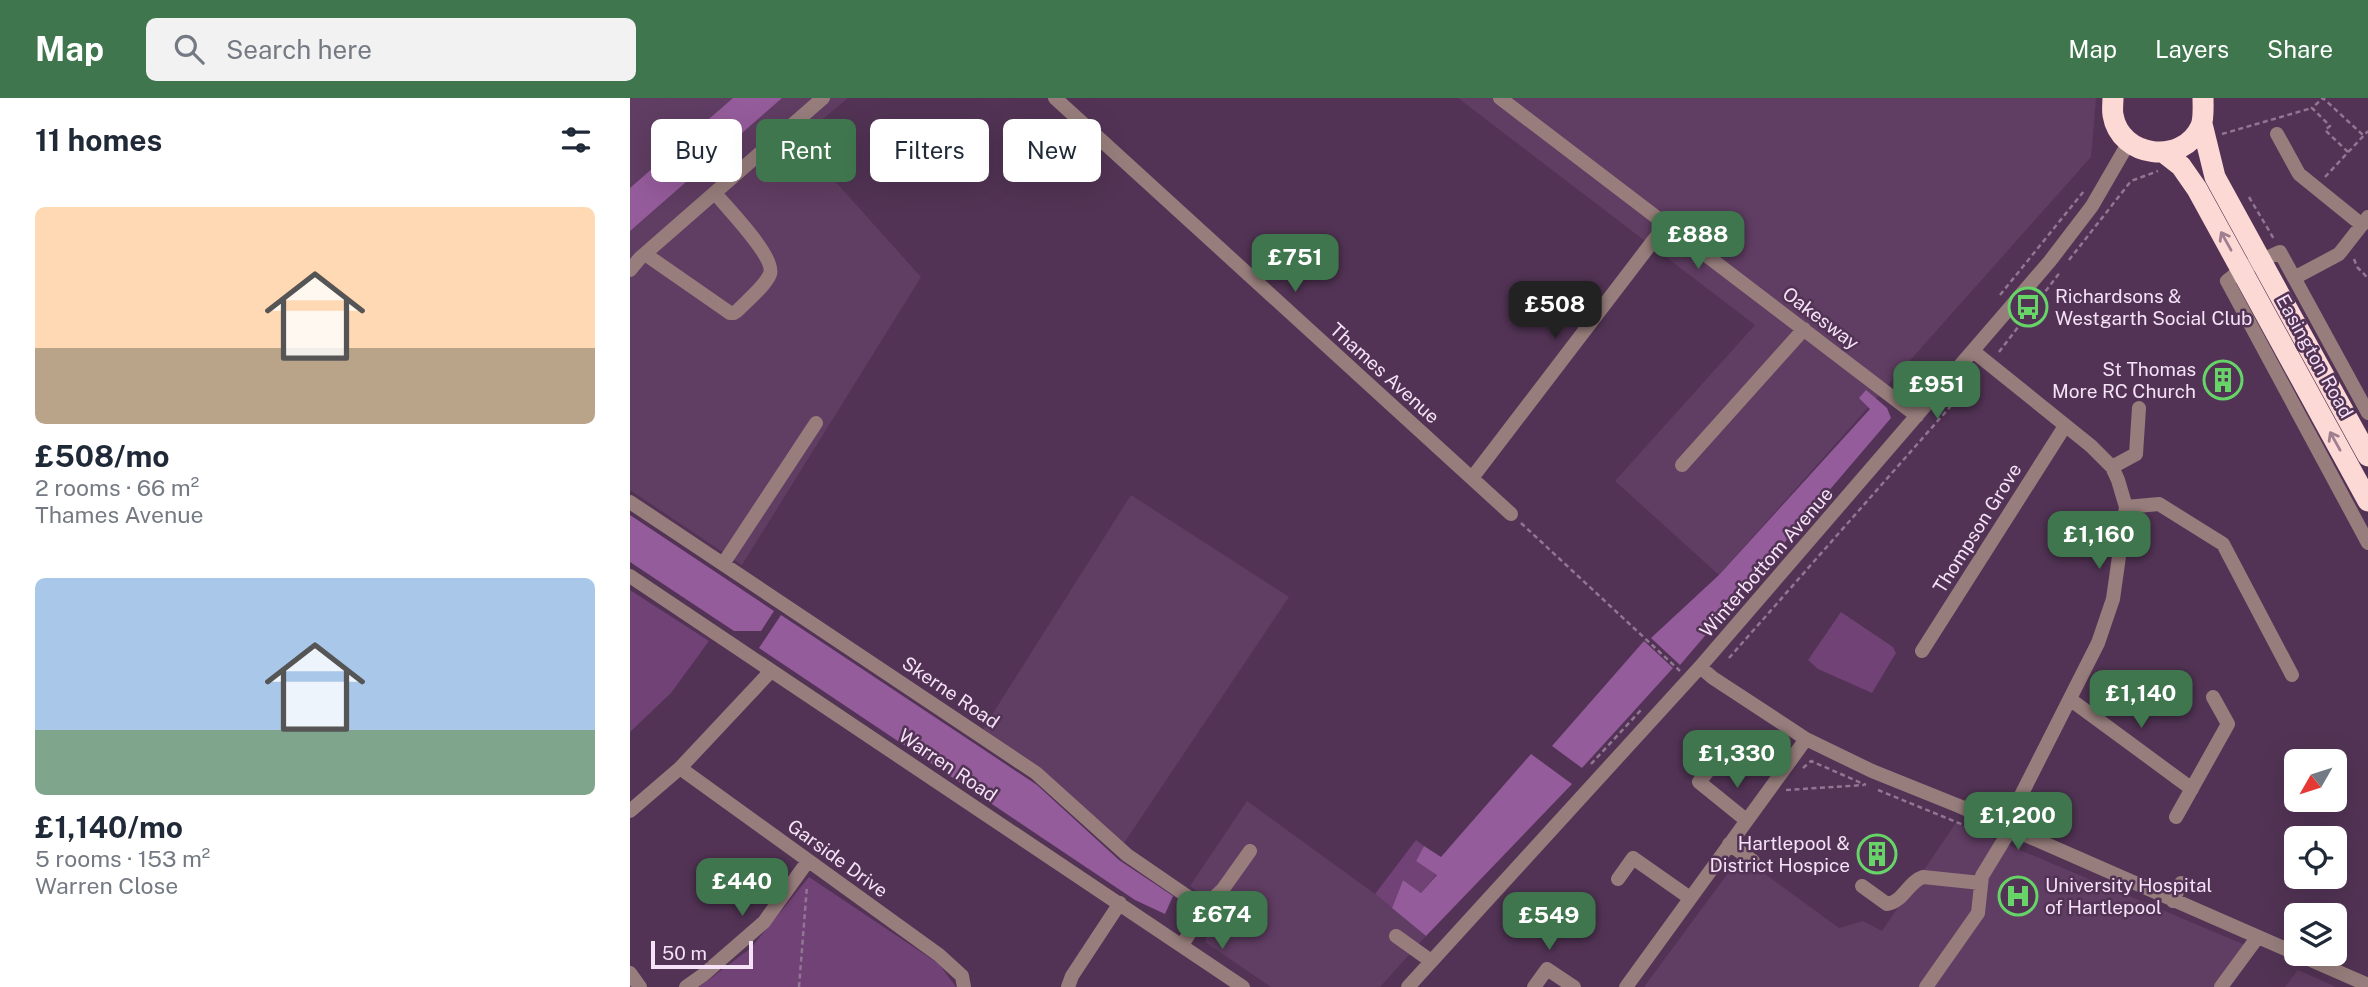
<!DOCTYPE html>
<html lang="en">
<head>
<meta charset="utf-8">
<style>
	:root { --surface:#fff; --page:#f2f2f3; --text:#1f2937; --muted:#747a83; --accent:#3f764d }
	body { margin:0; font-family:"Public Sans",sans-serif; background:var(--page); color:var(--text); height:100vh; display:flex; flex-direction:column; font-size:26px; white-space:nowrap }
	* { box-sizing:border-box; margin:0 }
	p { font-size:23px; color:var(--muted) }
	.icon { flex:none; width:38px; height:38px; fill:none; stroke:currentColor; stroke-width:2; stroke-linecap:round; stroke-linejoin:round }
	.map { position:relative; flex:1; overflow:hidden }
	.side { display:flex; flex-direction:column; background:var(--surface); width:630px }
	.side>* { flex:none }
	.banner { position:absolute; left:21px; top:21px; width:665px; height:63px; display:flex; gap:14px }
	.needle { width:46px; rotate:231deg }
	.controls { position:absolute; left:1654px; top:651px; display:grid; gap:14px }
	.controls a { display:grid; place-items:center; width:63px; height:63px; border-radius:10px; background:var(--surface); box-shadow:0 7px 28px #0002; font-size:35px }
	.scale { position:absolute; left:21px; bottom:18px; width:102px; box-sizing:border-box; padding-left:7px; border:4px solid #f5e2f6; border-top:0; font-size:19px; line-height:24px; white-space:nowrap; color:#f5e2f6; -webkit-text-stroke:5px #523355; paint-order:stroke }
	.price { position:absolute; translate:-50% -60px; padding:0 16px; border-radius:14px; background:var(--accent); color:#fff; font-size:23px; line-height:46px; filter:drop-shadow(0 2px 4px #0008) }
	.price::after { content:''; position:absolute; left:50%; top:42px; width:21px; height:16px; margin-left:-10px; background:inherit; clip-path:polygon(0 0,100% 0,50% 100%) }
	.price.selected { background:#222; color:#fff }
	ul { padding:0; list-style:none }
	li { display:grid; align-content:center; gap:14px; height:371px; padding:0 35px }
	li span { display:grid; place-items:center; height:217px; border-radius:10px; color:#555 }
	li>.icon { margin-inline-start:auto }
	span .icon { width:126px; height:126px; fill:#fffc; stroke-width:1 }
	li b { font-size:30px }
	h2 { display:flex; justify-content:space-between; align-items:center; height:84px; padding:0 35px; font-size:30px }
	.chip { padding:0 24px; border-radius:10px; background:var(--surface); box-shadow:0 7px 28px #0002; font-size:24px; line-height:63px }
	.chip.selected { background:var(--accent); color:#fff }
	header { display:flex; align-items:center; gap:42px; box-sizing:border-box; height:98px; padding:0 35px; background:var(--accent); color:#fff }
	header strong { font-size:33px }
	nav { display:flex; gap:38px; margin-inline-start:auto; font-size:24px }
	.search { width:490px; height:63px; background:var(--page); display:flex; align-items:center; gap:18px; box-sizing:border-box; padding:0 24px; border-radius:10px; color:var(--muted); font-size:26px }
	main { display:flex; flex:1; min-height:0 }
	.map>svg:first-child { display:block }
	.built { fill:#603d63 }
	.green { fill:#714275 }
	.forest { fill:#955c9b }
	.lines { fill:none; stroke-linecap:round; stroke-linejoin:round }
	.path { stroke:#917693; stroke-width:2.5; stroke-dasharray:5 3.5; stroke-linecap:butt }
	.minor { stroke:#977e7c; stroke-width:14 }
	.highway { stroke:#fdd9d6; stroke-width:21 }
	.oneway { stroke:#9f7e8f }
	.labels { text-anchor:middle; stroke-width:5; stroke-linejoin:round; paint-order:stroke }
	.poi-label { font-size:19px; fill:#f5e2f6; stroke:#523355; text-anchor:start }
	.street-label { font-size:19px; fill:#f5e2f6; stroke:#523355 }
</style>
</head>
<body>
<header>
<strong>Map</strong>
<div class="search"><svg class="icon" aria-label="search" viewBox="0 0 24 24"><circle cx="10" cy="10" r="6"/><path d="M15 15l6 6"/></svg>Search here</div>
<nav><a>Map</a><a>Layers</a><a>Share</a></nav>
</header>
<main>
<section class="side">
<h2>11 homes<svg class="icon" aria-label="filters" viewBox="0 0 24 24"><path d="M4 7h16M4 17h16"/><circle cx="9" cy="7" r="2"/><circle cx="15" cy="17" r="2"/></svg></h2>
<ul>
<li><span style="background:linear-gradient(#ffd9b3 65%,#b9a48a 0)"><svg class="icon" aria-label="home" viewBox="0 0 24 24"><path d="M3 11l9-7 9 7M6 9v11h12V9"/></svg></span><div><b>£508/mo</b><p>2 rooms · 66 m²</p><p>Thames Avenue</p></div></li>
<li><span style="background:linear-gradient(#a9c7e8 70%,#7fa58c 0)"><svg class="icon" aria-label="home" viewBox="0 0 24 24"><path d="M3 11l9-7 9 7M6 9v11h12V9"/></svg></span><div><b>£1,140/mo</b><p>5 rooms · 153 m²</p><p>Warren Close</p></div></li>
</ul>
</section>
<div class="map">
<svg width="1738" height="889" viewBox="0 0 1738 889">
	<rect width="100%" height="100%" fill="#523355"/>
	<path class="built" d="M0,0H218L168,42L291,179L112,467L0,392Z
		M828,0H1466L1461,59L1089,477L985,383L1125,227Z
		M501,397L659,499L494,745L353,631Z
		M617,703L745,796L796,838L750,889H641L575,844L586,807L560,788Z
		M1326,725L1615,847L1584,889H1014L1107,763L1131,773L1209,830L1233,823L1252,833Z
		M1668,872L1706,889H1655Z"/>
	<path class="green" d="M0,492L79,543L41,595L0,634Z
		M1211,514L1263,549L1266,555L1242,595L1188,571L1178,562Z
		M786,742L794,748L786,763L807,776L791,795L773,782L762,810L745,796Z
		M179,779L309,866L326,889H69L121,850Z"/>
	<path class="forest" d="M103,0H152L0,133V90Z
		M1236,292L1257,310L1261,320L1050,567L1021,540L1089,477L1240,311L1229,300Z
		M0,417L144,513L131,533H104L0,464Z
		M151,517L407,687L489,762L543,798L535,816L505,802L129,550Z
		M1014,543L1043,570L952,670L922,648Z
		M901,656L942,686L796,838L762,810L773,782L791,795L807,777L786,763L794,748L811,759Z"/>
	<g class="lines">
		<path class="path" d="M1592,36L1682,10
			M1718,54L1695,32L1700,28L1682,10L1693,0L1734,38
			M1695,79L1738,33
			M1619,99L1644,141
			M1724,161L1727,169L1738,180
			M1439,162L1501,83L1528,73
			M1370,197L1454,93
			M1369,254L1431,173
			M891,425L1050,573
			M1099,560L1349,276
			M961,666L1011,612
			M1173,670L1181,663L1236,687
			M1156,692L1234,687
			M1248,692L1358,737
			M169,889L177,788"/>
		<path class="minor" d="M425,0L881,416
			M870,0L1287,318
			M1647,36L1669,76L1732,127
			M15,156L100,215H104L107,213C116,204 136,187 140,176C146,159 96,109 85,95
			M0,172L10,160L193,0
			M1664,180L1709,156L1738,119
			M1343,253L1461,348L1482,369L1488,382L1496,409L1483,501L1468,545L1375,729
			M1738,315L1650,154L1612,171L1597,183L1738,445
			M1052,367L1174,231
			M1482,369L1506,356L1509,310
			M842,380L1036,126
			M0,404L406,675L497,757L567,805L572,811L571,817L552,847
			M1496,409L1529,406L1593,446L1662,577
			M93,466L186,325
			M0,478L613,889
			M1292,553L1435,328
			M1070,569L1083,580L1176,641L1242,673L1329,708L1738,887
			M1441,602L1562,691
			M1086,663L1069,684L1116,722
			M50,670L309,857L332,878L334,889
			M0,713L50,670L141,573
			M1546,719L1598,626L1583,599
			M1099,746L1123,763
			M988,781L1003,760L1060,800
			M1232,788L1257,806C1273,804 1278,784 1293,779L1351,785
			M1543,803L1551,785
			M572,811L593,791L620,753
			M571,817L586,820L594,826
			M766,838L801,863
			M0,875L10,889
			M56,889L73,877L134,824L178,763
			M438,889L442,878L490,805
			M778,889L1070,569L1383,206L1420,163L1462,108L1499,44
			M904,889L917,871L944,889
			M996,889L1176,641
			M1296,889L1348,815L1352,778L1380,732
			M1591,889L1627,840"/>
		<path class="highway" d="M1483,0C1483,5 1482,12 1483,17C1490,60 1553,68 1571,28C1574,20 1573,8 1573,0
			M1572,26L1585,79L1738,358
			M1533,54L1551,68L1567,91L1738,403"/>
	</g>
	<defs><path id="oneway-shaft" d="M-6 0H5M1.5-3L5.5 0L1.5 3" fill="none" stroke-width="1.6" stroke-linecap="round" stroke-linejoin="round" transform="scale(1.75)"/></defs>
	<g class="oneway">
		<use href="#oneway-shaft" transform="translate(1596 143) rotate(-119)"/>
		<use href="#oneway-shaft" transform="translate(1705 343) rotate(-119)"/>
	</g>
	<defs>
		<symbol id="bus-ring" viewBox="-11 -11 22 22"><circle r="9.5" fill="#523355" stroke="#66d467" stroke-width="1.5"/><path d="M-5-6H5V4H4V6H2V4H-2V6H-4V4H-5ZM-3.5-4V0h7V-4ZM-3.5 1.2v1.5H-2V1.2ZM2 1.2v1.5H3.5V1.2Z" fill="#66d467"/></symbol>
		<symbol id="building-ring" viewBox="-11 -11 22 22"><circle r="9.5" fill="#523355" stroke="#66d467" stroke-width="1.5"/><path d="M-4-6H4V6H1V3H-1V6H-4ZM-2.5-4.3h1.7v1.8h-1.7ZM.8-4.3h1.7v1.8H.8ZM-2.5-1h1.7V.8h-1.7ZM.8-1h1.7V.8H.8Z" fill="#66d467"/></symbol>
		<symbol id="hospital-ring" viewBox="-11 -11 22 22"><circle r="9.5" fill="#523355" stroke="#66d467" stroke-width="1.5"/><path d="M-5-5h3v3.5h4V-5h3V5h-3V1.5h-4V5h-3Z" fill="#66d467"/></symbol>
	</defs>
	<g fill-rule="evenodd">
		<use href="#bus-ring" x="1376" y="187" width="44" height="44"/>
		<use href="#building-ring" x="1571" y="260" width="44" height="44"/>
		<use href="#building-ring" x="1225" y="734" width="44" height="44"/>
		<use href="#hospital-ring" x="1366" y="776" width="44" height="44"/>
	</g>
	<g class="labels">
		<g class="poi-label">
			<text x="1425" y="205">Richardsons &amp;<tspan x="1425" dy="22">Westgarth Social Club</tspan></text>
			<text x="1566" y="278" text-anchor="end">St Thomas<tspan x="1566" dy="22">More RC Church</tspan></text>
			<text x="1220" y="752" text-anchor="end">Hartlepool &amp;<tspan x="1220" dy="22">District Hospice</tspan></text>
			<text x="1415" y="794">University Hospital<tspan x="1415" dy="22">of Hartlepool</tspan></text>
		</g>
		<g class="street-label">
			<text transform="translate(1191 220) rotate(37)" y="7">Oakesway</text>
			<text transform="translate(1685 258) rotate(61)" y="7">Easington Road</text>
			<text transform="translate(755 275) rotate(42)" y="7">Thames Avenue</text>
			<text transform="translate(1347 430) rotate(-58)" y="7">Thompson Grove</text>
			<text transform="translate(1136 464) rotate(-49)" y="7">Winterbottom Avenue</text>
			<text transform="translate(321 594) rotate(34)" y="7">Skerne Road</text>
			<text transform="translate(318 667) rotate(34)" y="7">Warren Road</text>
			<text transform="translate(208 760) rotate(36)" y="7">Garside Drive</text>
		</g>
	</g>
</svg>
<div class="controls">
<a><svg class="needle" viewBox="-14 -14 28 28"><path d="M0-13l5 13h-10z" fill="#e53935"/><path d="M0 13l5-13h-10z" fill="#747a83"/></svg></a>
<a><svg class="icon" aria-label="locate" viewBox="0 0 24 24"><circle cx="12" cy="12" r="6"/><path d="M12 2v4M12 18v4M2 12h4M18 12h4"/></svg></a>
<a><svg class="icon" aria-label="layers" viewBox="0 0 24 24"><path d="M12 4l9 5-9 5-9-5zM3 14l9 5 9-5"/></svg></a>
</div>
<div class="scale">50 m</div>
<b class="price" style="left:1068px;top:173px">£888</b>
<b class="price" style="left:665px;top:196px">£751</b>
<b class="price selected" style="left:925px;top:243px">£508</b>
<b class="price" style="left:1307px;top:323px">£951</b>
<b class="price" style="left:1469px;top:473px">£1,160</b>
<b class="price" style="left:1511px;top:632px">£1,140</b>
<b class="price" style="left:1107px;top:692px">£1,330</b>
<b class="price" style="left:1388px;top:754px">£1,200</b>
<b class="price" style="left:112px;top:820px">£440</b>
<b class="price" style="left:592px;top:853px">£674</b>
<b class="price" style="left:919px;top:854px">£549</b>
<div class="banner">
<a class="chip">Buy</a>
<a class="chip selected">Rent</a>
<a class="chip">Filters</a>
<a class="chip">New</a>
</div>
</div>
</main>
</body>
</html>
